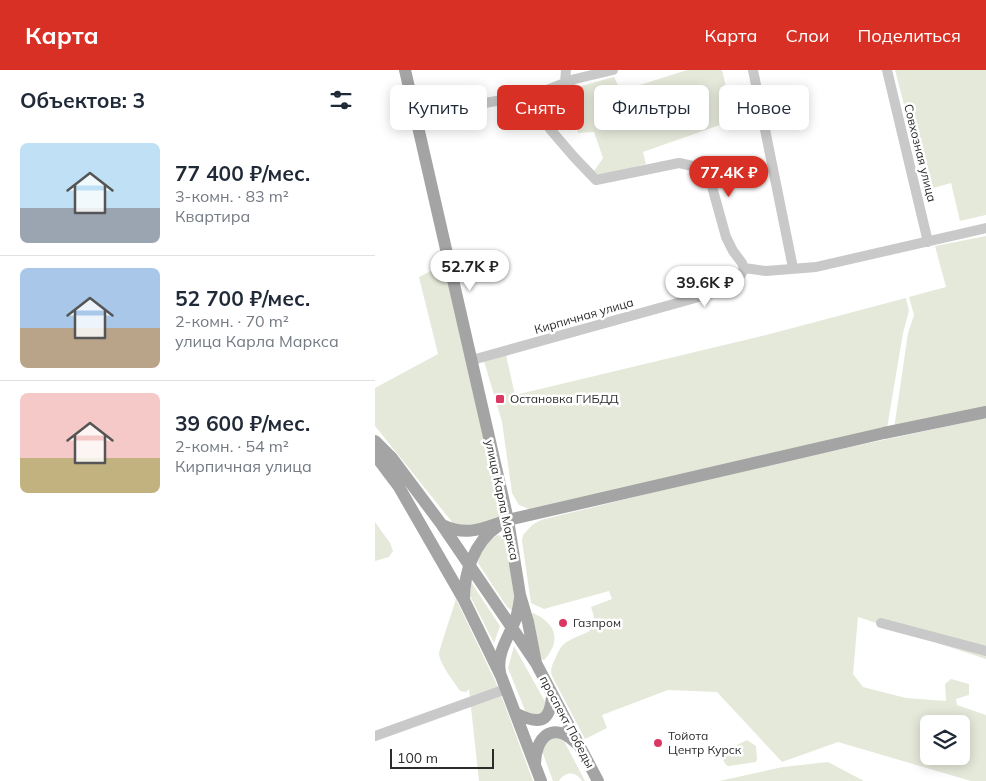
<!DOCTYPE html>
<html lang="ru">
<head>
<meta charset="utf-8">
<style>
	:root { --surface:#fff; --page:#f6f6f7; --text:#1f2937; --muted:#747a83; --line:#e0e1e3; --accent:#d93025 }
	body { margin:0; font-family:Mulish,sans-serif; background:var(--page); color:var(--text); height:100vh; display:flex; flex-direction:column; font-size:19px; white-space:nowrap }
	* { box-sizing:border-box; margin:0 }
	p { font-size:16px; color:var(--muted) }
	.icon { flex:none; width:28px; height:28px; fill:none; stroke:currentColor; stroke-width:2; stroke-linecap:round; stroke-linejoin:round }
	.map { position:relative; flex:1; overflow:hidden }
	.panel { display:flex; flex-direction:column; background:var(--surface); width:375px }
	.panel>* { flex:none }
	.banner { position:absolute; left:15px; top:15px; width:475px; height:45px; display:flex; gap:10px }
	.controls { position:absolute; left:545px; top:645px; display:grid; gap:10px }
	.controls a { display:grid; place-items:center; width:50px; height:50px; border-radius:8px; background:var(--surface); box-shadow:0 2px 12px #0003; font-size:25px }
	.scale { position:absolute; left:15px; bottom:12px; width:104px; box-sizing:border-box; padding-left:5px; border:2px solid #2c2c2c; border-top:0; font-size:14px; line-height:18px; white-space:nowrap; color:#2c2c2c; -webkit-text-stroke:4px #fff; paint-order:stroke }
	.price { position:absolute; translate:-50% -42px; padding:0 11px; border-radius:18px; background:#fff; color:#222; font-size:16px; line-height:32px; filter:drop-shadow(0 1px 2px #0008) }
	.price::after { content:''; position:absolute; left:50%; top:30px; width:15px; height:11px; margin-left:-8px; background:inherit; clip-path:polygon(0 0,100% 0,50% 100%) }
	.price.selected { background:var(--accent); color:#fff }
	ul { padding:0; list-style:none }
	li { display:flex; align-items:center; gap:15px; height:125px; padding:0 20px }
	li+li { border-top:1px solid var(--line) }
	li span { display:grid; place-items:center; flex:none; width:140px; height:100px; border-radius:8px; color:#555 }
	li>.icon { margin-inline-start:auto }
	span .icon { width:60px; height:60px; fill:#fffc; stroke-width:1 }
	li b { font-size:21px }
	h2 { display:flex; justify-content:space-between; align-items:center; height:60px; padding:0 20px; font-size:21px }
	.pill { padding:0 18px; border-radius:8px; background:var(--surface); box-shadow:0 2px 12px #0003; font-size:18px; line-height:45px }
	.pill.selected { background:var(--accent); color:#fff }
	header { display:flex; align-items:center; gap:30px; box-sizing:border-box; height:70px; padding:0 25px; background:var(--accent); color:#fff }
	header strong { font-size:24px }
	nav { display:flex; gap:28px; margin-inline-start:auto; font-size:18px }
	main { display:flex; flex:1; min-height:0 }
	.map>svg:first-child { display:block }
	.green { fill:#e5e9da; fill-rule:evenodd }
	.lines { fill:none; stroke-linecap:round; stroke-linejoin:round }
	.minor { stroke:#c9c9c9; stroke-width:10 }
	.major { stroke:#a4a4a4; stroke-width:12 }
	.poi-dot { fill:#da3762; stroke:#fff; stroke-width:2 }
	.labels { text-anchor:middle; stroke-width:5; stroke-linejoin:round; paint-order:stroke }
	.street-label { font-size:12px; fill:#2c2c2c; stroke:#fff }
	.poi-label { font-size:12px; fill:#2c2c2c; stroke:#fff; text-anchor:start }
</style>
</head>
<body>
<header>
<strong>Карта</strong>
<nav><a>Карта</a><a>Слои</a><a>Поделиться</a></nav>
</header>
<main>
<section class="panel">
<h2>Объектов: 3<svg class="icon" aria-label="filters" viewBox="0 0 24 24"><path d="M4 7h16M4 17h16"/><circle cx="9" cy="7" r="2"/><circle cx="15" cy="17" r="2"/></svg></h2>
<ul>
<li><span style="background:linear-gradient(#bfe0f5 65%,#9aa5b1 0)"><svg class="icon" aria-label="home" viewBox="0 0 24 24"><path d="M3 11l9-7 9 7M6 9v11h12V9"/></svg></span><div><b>77 400 ₽/мес.</b><p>3-комн. · 83 m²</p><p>Квартира</p></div></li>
<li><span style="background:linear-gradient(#a9c7e8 60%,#b9a48a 0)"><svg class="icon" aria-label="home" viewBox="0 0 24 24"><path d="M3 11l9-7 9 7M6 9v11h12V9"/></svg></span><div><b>52 700 ₽/мес.</b><p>2-комн. · 70 m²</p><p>улица Карла Маркса</p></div></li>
<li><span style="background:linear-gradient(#f6c9c9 65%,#c2b280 0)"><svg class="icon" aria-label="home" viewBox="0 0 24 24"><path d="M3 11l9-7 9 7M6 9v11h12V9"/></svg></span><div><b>39 600 ₽/мес.</b><p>2-комн. · 54 m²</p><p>Кирпичная улица</p></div></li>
</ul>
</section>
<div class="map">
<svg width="611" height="711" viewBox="0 0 611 711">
	<rect width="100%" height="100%" fill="#fff"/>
	<path class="green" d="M312,0H347L359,50L268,82L271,94L225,106L219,101L228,88L219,62L203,63L195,19L239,7L246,21Z
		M520,0H611V145L585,151L576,113L551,120Z
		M611,166V337L519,359L533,263L539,245L534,227L571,217L560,176Z
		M69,194L126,444C115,456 97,455 81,457L0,356V318L63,284L44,207Z
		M531,228L534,241L528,263L512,358L159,441L144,435L137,423L127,352L109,291L131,285L140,325L391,265Z
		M611,348V589L483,547L478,604L488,617L531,628L571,631L570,614L576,609L594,614V625L581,629L582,635L611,645V711H596L463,672L407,692L342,622L293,620L227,645L232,658L210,669L177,606C175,599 177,596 179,591C182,585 184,578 189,574C207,560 227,567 216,537L237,529L234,521L169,539L156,533L147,471L148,465L157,455L166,450L186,445L387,396ZM554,654H586V686H554Z
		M0,452L15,473L18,481L14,487L0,491Z
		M123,465L129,467L132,473L140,534L138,541L132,537L103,493C104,483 114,469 123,465Z
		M96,512L125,556L119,573L95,526Z
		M81,529L123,617L158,711H104L94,619L91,622L85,621C79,612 65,594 64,584C64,581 79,536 81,529Z
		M158,543C181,553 187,571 169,590L166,589L157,544Z
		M139,576L173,637L167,645L151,643L133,598Z
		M182,668L189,671L210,711H207C201,701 190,701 184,711H178L167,681C168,673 175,669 182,668Z
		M372,670L381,676L382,689L381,692L354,696L351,695L347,688V682Z
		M453,692L489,711H344L408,697Z"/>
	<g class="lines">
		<path class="minor" d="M378,0L418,198
			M512,0L553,172
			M190,13L191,0
			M162,24L175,59L199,87L221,110L304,93L318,96L336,113L351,167L358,181L367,193L369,198
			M41,45L162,24L200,9L238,0
			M97,290L349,220C359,214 365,209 369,198L391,201L441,197L611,158
			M506,553L611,581
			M0,666L131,619"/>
		<path class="major" d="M30,0L133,450L145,525L153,552L161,593
			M0,371L17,388L67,455L161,593L223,711
			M0,385L24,417L89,530L126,606L166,711
			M67,455C93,467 108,458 133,450L509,363L611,342
			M89,530C89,503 99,472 123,456
			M125,602C121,583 135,565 141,548C143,541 144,535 145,528
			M140,643C162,654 175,655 177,626
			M160,695C160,667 178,650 201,673"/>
	</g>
	<g class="poi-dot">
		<rect x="120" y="324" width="10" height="10" rx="2.5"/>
		<circle cx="188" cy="553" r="5"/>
		<circle cx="283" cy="673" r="5"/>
	</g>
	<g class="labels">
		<g class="street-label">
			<text transform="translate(545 83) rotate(76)" y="4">Совхозная улица</text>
			<text transform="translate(209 246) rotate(-16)" y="4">Кирпичная улица</text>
			<text transform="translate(127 430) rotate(78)" y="4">улица Карла Маркса</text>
			<text transform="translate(192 652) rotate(62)" y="4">проспект Победы</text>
		</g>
		<g class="poi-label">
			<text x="135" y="333">Остановка ГИБДД</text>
			<text x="198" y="557">Газпром</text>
			<text x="293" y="670">Тойота<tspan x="293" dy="14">Центр Курск</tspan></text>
		</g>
	</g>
</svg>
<div class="controls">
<a><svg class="icon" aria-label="layers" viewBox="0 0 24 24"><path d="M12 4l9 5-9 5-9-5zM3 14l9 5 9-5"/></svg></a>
</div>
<div class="scale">100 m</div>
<b class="price selected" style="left:354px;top:128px">77.4K ₽</b>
<b class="price" style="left:95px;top:222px">52.7K ₽</b>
<b class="price" style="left:330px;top:238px">39.6K ₽</b>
<div class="banner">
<a class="pill">Купить</a>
<a class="pill selected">Снять</a>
<a class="pill">Фильтры</a>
<a class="pill">Новое</a>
</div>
</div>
</main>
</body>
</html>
